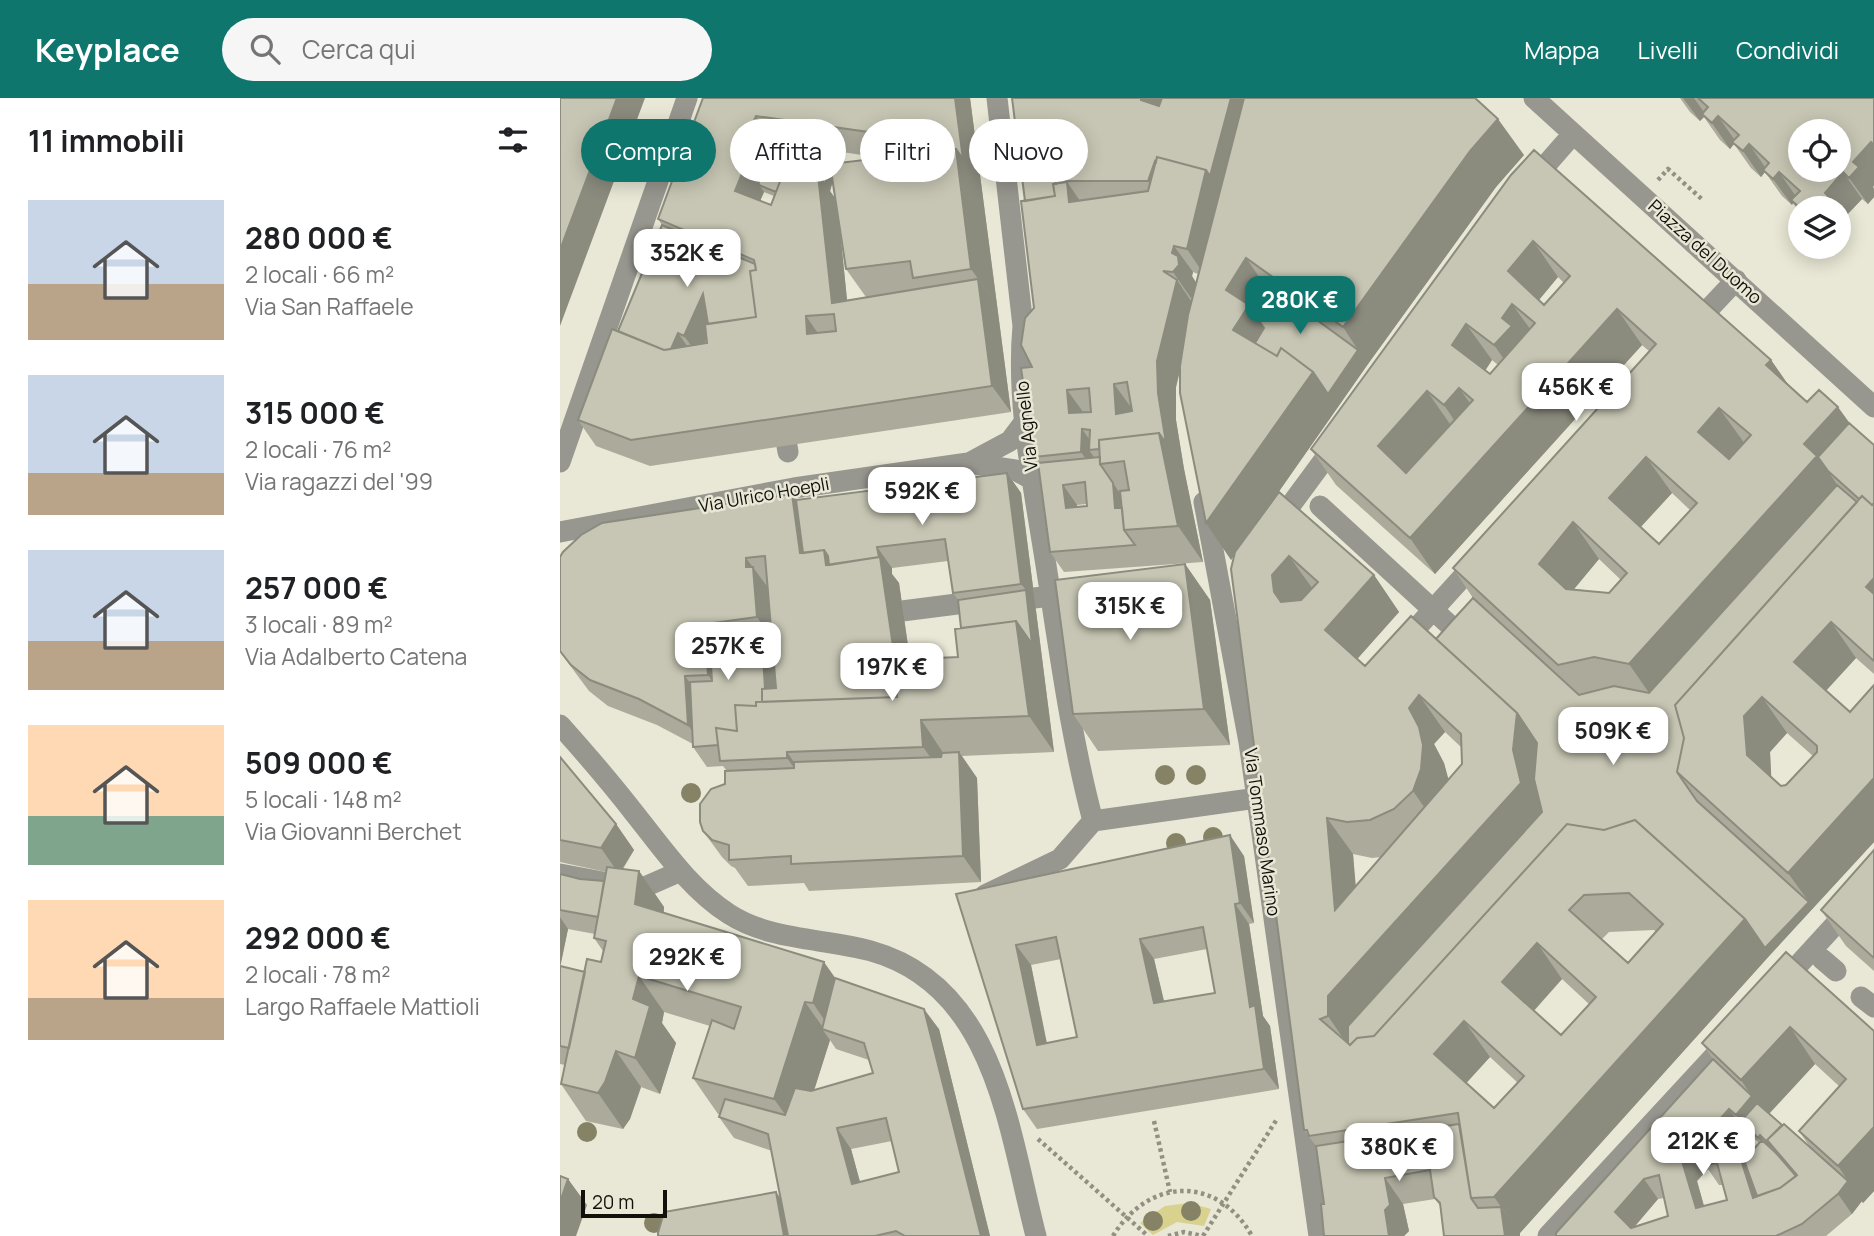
<!DOCTYPE html>
<html lang="it">
<head>
<meta charset="utf-8">
<style>
	:root { --surface:#fff; --page:#f6f6f6; --text:#202124; --muted:#757577; --accent:#0f766e }
	body { margin:0; font-family:Manrope,sans-serif; background:var(--page); color:var(--text); height:100vh; display:flex; flex-direction:column; font-size:26px; white-space:nowrap }
	* { box-sizing:border-box; margin:0 }
	p { font-size:23px; color:var(--muted) }
	.icon { flex:none; width:38px; height:38px; fill:none; stroke:currentColor; stroke-width:2; stroke-linecap:round; stroke-linejoin:round }
	.map { position:relative; flex:1; overflow:hidden }
	.panel { display:flex; flex-direction:column; background:var(--surface); width:560px }
	.panel>* { flex:none }
	.top-card { position:absolute; left:21px; top:21px; width:665px; height:63px; display:flex; gap:14px }
	.controls { position:absolute; left:1228px; top:21px; display:grid; gap:14px }
	.controls a { display:grid; place-items:center; width:63px; height:63px; border-radius:50%; background:var(--surface); box-shadow:0 4px 18px #0003; font-size:35px }
	.scale { position:absolute; left:21px; bottom:18px; width:86px; box-sizing:border-box; padding-left:7px; border:4px solid #11100a; border-top:0; font-size:19px; line-height:24px; white-space:nowrap; color:#11100a; -webkit-text-stroke:5px #e9e7d5; paint-order:stroke }
	.price { position:absolute; translate:-50% -60px; padding:0 16px; border-radius:14px; background:#fff; color:#222; font-size:23px; line-height:46px; filter:drop-shadow(0 2px 4px #0008) }
	.price::after { content:''; position:absolute; left:50%; top:42px; width:21px; height:16px; margin-left:-10px; background:inherit; clip-path:polygon(0 0,100% 0,50% 100%) }
	.price.current { background:var(--accent); color:#fff }
	ul { padding:0; list-style:none }
	li { display:flex; align-items:center; gap:21px; height:175px; padding:0 28px }
	li span { display:grid; place-items:center; flex:none; width:196px; height:140px; border-radius:0px; color:#555 }
	li>.icon { margin-inline-start:auto }
	span .icon { width:84px; height:84px; fill:#fffc; stroke-width:1 }
	li b { font-size:30px }
	h2 { display:flex; justify-content:space-between; align-items:center; height:84px; padding:0 28px; font-size:30px }
	.chip { padding:0 24px; border-radius:32px; background:var(--surface); box-shadow:0 4px 18px #0003; font-size:24px; line-height:63px }
	.chip.current { background:var(--accent); color:#fff }
	header { display:flex; align-items:center; gap:42px; box-sizing:border-box; height:98px; padding:0 35px; background:var(--accent); color:#fff }
	header strong { font-size:33px }
	nav { display:flex; gap:38px; margin-inline-start:auto; font-size:24px }
	.search { width:490px; height:63px; background:var(--page); display:flex; align-items:center; gap:18px; box-sizing:border-box; padding:0 24px; border-radius:38px; color:var(--muted); font-size:26px }
	main { display:flex; flex:1; min-height:0 }
	.map>svg:first-child { display:block }
	.garden { fill:#d9d18e }
	.lines { fill:none; stroke-linecap:round; stroke-linejoin:round }
	.path { stroke:#929083; stroke-width:4.5; stroke-dasharray:3.5 3.5; stroke-linecap:butt }
	.minor { stroke:#97968f; stroke-width:21 }
	.tree { fill:#868266 }
	.wall { fill:#abaa9b; fill-rule:evenodd }
	.shaded-wall { fill:#8b8b7e }
	.building { fill:#c7c6b4; stroke:#8b8b7e; stroke-width:2; fill-rule:evenodd }
	.labels { text-anchor:middle; stroke-width:5; stroke-linejoin:round; paint-order:stroke }
	.street-label { font-size:18px; fill:#11100a; stroke:#e9e7d5 }
</style>
</head>
<body>
<header>
<strong>Keyplace</strong>
<div class="search"><svg class="icon" aria-label="search" viewBox="0 0 24 24"><circle cx="10" cy="10" r="6"/><path d="M15 15l6 6"/></svg>Cerca qui</div>
<nav><a>Mappa</a><a>Livelli</a><a>Condividi</a></nav>
</header>
<main>
<section class="panel">
<h2>11 immobili<svg class="icon" aria-label="filters" viewBox="0 0 24 24"><path d="M4 7h16M4 17h16"/><circle cx="9" cy="7" r="2"/><circle cx="15" cy="17" r="2"/></svg></h2>
<ul>
<li><span style="background:linear-gradient(#c9d6e8 60%,#b9a48a 0)"><svg class="icon" aria-label="home" viewBox="0 0 24 24"><path d="M3 11l9-7 9 7M6 9v11h12V9"/></svg></span><div><b>280 000 €</b><p>2 locali · 66 m²</p><p>Via San Raffaele</p></div></li>
<li><span style="background:linear-gradient(#c9d6e8 70%,#b9a48a 0)"><svg class="icon" aria-label="home" viewBox="0 0 24 24"><path d="M3 11l9-7 9 7M6 9v11h12V9"/></svg></span><div><b>315 000 €</b><p>2 locali · 76 m²</p><p>Via ragazzi del '99</p></div></li>
<li><span style="background:linear-gradient(#c9d6e8 65%,#b9a48a 0)"><svg class="icon" aria-label="home" viewBox="0 0 24 24"><path d="M3 11l9-7 9 7M6 9v11h12V9"/></svg></span><div><b>257 000 €</b><p>3 locali · 89 m²</p><p>Via Adalberto Catena</p></div></li>
<li><span style="background:linear-gradient(#ffd9b3 65%,#7fa58c 0)"><svg class="icon" aria-label="home" viewBox="0 0 24 24"><path d="M3 11l9-7 9 7M6 9v11h12V9"/></svg></span><div><b>509 000 €</b><p>5 locali · 148 m²</p><p>Via Giovanni Berchet</p></div></li>
<li><span style="background:linear-gradient(#ffd9b3 70%,#b9a48a 0)"><svg class="icon" aria-label="home" viewBox="0 0 24 24"><path d="M3 11l9-7 9 7M6 9v11h12V9"/></svg></span><div><b>292 000 €</b><p>2 locali · 78 m²</p><p>Largo Raffaele Mattioli</p></div></li>
</ul>
</section>
<div class="map">
<svg width="1314" height="1138" viewBox="0 0 1314 1138">
	<rect width="100%" height="100%" fill="#e9e7d5"/>
	<path class="garden" d="M629,1105L651,1111L644,1128L617,1124L593,1137L580,1125L605,1108Z"/>
	<g class="lines">
		<path class="path" d="M1098,82L1108,71L1144,103
			M1057,280L1065,287
			M594,1023L610,1094
			M478,1041L588,1138
			M553,1138C588,1080 657,1076 692,1138
			M608,1138L624,1134L642,1138
			M643,1138L717,1021"/>
		<path class="minor" d="M437,0L463,228C456,305 473,384 485,461C499,549 510,636 533,723
			M974,0L1314,309
			M971,84L1013,36
			M1144,216L1176,182
			M227,348L228,354
			M0,364L127,0
			M409,365L450,343L465,323
			M644,404L689,644L759,1138
			M760,408L895,532
			M716,427L778,343
			M0,434L234,390L408,365L455,372L473,382
			M474,500L525,494
			M342,513L405,505
			M842,546L919,461
			M0,627C26,656 51,685 75,716C103,751 130,791 169,816C211,843 264,840 311,853C436,888 448,1031 476,1138
			M0,776L80,791L121,773
			M425,797L500,761L533,723L712,698
			M1262,861L1276,873
			M1220,887L1314,784
			M1301,899L1314,909
			M988,1138L1172,939"/>
	</g>
	<g class="tree">
		<circle cx="605" cy="677" r="10"/>
		<circle cx="636" cy="677" r="10"/>
		<circle cx="131" cy="695" r="10"/>
		<circle cx="653" cy="739" r="10"/>
		<circle cx="616" cy="745" r="10"/>
		<circle cx="27" cy="1034" r="10"/>
		<circle cx="631" cy="1113" r="10"/>
		<circle cx="593" cy="1123" r="10"/>
		<circle cx="94" cy="1125" r="10"/>
	</g>
	<path class="wall" d="M143,0H410L451,314L90,368L36,348L18,322L58,233L102,127L98,121ZM215,44L322,60L271,73L269,71L204,67ZM273,84L275,101L270,93ZM204,94L214,98L211,107L200,103ZM280,133L286,171L306,199L287,202Z
		M452,0L964,57L936,89L808,266L713,402L814,477L839,514L797,561L805,568L876,541L913,500L893,470L1089,253L1082,247L875,476L776,387L751,351L951,77L1211,262L1229,288L1247,304L1289,325L1314,347V576L1296,560L1266,593L1290,614L1314,587V744L1210,857L960,1135V1138L881,1109L875,1101L843,1106L849,1133L844,1138H764V1106L756,1048L744,1032L674,458L671,462L620,272L616,289V322L624,371L643,464L504,474L490,454L478,365L474,359L472,269L474,210L465,103ZM633,174L638,176L636,184L632,178ZM998,179L1004,185L984,207L979,202ZM932,262L938,267L930,276L925,272ZM1112,395L1130,412L1099,446L1081,429ZM526,406L527,408L517,409V407ZM1039,461L1061,482L1049,495L1014,491ZM885,634L901,649L902,666L888,682L884,665L874,646ZM1227,635L1253,658L1226,687L1221,688L1211,679L1210,654ZM793,756L812,760L821,759L795,789ZM1094,832L1096,834L1068,865L1042,841L1049,834ZM1002,881L1029,906L1001,937L974,913ZM930,959L958,985L934,1010L906,985Z
		M1120,0H1314V87L1313,89L1314,91V99L1308,106L1302,101L1284,120L1289,127L1241,110V116L1233,105L1232,107L1222,98L1205,74L1201,79L1191,70L1174,46L1170,51L1160,42L1144,19L1140,23L1130,14Z
		M447,375L461,395L494,654L402,658L417,680L421,784L249,793L244,785L188,788L175,770L171,768L162,759L143,733L165,686L167,673L163,668L147,669L133,649V646L97,627L48,608L29,593L0,554L232,396L236,402ZM388,463L393,495L398,502L401,530L398,559L350,561L339,485L332,476V470Z
		M625,466L650,502L670,647L538,653L513,616Z
		M0,659L56,726L74,752L63,771L79,773L104,809V815L275,880L379,931L430,1138H98L216,1094L221,1101L212,1053L174,1040L159,1019L160,1016H158L133,980L150,928L104,914L102,925L116,945L100,996L81,989L70,1021L63,1031L26,1023L1,986L5,967L0,966V776L20,781L44,783L46,774L0,764ZM8,831L35,836L34,840L43,853L41,864L25,874L0,868ZM270,942L276,951L309,962L313,975L254,992ZM332,1043L339,1074L300,1084L291,1051Z
		M1314,752V873L1286,848L1261,812Z
		M684,758L694,825L689,826L703,918L710,928L719,991L477,1031L463,1011L396,796ZM647,851L655,895L604,903L594,861ZM501,861L517,939L487,945L471,867Z
		M1226,854L1314,933V1093L1303,1105L1302,1103L1292,1116L1266,1138H996L1153,961L1142,945ZM1255,966L1279,988L1239,1033L1250,1049L1209,1016ZM1184,1032L1199,1045L1185,1061L1170,1046ZM1148,1071L1159,1087H1163L1167,1102L1144,1108L1137,1083ZM1104,1100L1108,1118L1075,1128L1098,1101Z"/>
	<path class="shaded-wall" d="M57,0H85L0,228V152Z
		M395,0H410L437,207L411,171L396,51Z
		M581,0H602L595,23L581,2Z
		M671,0H690L645,178L627,151L646,72Z
		M1123,0H1134L1146,17L1142,16L1144,19L1140,23Z
		M196,18L215,44L202,74L199,87L204,94L193,119L175,93L183,48Z
		M1158,18L1176,44H1172L1174,46L1170,51L1152,25Z
		M938,21L964,57L936,89L808,266L671,462L646,425L753,274L798,252L783,229L910,53Z
		M1311,44L1314,48V87L1313,89L1314,91V99L1308,106L1289,80L1293,64Z
		M1189,46L1207,72H1203L1205,74L1201,79L1183,53Z
		M595,63L609,84L602,104L588,83Z
		M269,71L274,78L270,93L277,103L290,231L272,205L258,77Z
		M1219,74L1237,100L1231,102L1233,105L1232,107L1213,81Z
		M1283,74L1302,101L1284,120L1289,127L1279,137V110H1261L1265,95Z
		M495,83L509,103L507,84L525,110L499,104Z
		M973,143L998,179L973,209L948,173Z
		M614,148L633,174L632,178L636,185L637,193L631,200L613,174L612,155Z
		M686,160L711,196L714,244L702,262L673,232L666,192Z
		M418,181L437,207L451,314L432,288Z
		M617,182L635,209L616,289V322L624,371L643,464L618,428L599,335L597,263Z
		M143,196L157,216L139,258L124,238Z
		M952,206L978,242L960,284L934,247L942,220Z
		M1057,211L1082,247L875,476L850,440Z
		M246,218L264,244L247,236Z
		M906,226L932,262L918,284L892,247Z
		M118,235L132,255L108,258Z
		M1211,262L1236,298L1206,267Z
		M554,286L573,312L574,342L556,316Z
		M899,290L925,326L909,344L884,307Z
		M507,292L526,318L522,331L536,351L529,352L540,368L539,380L521,354L509,315Z
		M867,293L892,329L843,385L818,348Z
		M1278,309L1304,345L1268,373L1282,394L1094,602L1069,566L1244,346Z
		M1159,310L1185,346L1163,370L1138,334Z
		M1086,359L1112,395L1074,436L1049,400Z
		M447,375L461,395L494,654L469,618L456,523L466,492L461,486Z
		M553,385L565,403L570,430L555,410Z
		M503,387L517,407L520,430L506,410Z
		M232,396L250,423L255,459L240,455Z
		M1013,424L1039,461L1005,502L979,466Z
		M317,449L332,470V476L339,485L354,590L360,598L362,623L386,659L389,685L363,649L337,572Z
		M264,452L278,472L266,467Z
		M729,458L755,494L739,530L714,494L712,477Z
		M186,460L212,495L219,613L206,614L201,525L197,519L186,469Z
		M625,466L650,502L670,647L644,611Z
		M814,477L839,514L791,568L765,532Z
		M1314,480V500L1306,489Z
		M1271,524L1296,560L1259,600L1234,564Z
		M145,526L164,552L166,603L148,577Z
		M125,578L144,605L142,648L128,627Z
		M859,597L885,634L874,646L884,665L889,683L878,729L853,693L849,610Z
		M1202,599L1227,635L1210,654L1212,693L1187,657L1184,618Z
		M957,615L982,652L987,721L793,955L768,918V898L953,652Z
		M227,654L252,690L253,696L227,660Z
		M399,654L417,680L421,784L403,758Z
		M1314,680V744L1210,857L960,1135L934,1099L1185,821L1249,804L1228,775Z
		M767,720L793,756L801,848L775,812Z
		M56,726L74,752L59,776L41,750Z
		M670,737L684,758L694,825L680,805Z
		M79,773L104,809L101,842L75,806Z
		M675,806L689,826L703,918L710,928L719,991L704,971L690,909Z
		M0,819L8,831L0,870Z
		M580,841L594,861L609,925L594,905Z
		M977,845L1002,881L967,920L942,884Z
		M456,847L471,867L491,967L477,947Z
		M264,864L290,901L273,935L253,905Z
		M79,878L104,914L102,925L116,945L100,996L75,960L73,901Z
		M245,904L264,931H262L270,942L240,1037L214,1001Z
		M364,911L379,931L430,1138H421Z
		M904,923L930,959L900,992L874,956Z
		M1230,929L1255,966L1206,1019L1181,982Z
		M56,953L81,989L70,1021L63,1031L38,995Z
		M1192,998L1206,1019L1181,1023L1176,1017Z
		M1169,1011L1184,1032L1165,1053L1150,1032Z
		M1314,1029V1093L1303,1105L1278,1068Z
		M277,1030L291,1051L306,1106L292,1086Z
		M1200,1037L1209,1051L1208,1053L1198,1040Z
		M1134,1050L1146,1067H1145L1148,1071L1137,1083L1150,1130L1136,1110L1122,1063Z
		M1178,1052L1192,1072L1205,1112L1193,1100Z
		M825,1080L843,1106L849,1133L844,1138H829L825,1112Z
		M8,1081L27,1107L16,1138H0V1104Z
		M1084,1081L1098,1101L1070,1134L1055,1114Z
		M1288,1083L1302,1103L1292,1116L1278,1096Z
		M216,1094L234,1120L237,1138H224Z
		M941,1109L960,1135V1138H945Z"/>
	<path class="building" d="M0,0H57L0,152Z
		M143,0H395L403,61L396,51L338,58L336,38L196,18L183,48L185,68L175,93L211,107L221,81L258,77L272,205L418,181L432,288L71,342L18,322L52,231L104,252L147,245L145,226L196,219L190,173L196,172L194,162L98,121ZM274,216L276,233L247,236L246,218Z
		M452,0H581V2L599,8L602,0H671L650,78L646,72L597,59L596,64L595,63L588,83H495L496,86H493L495,98L465,103Z
		M684,0H915L938,21L910,53L783,229L686,160L666,192L689,207L673,232L717,258L721,250L753,274L646,425L620,295V268L628,217Z
		M1138,0H1314V47L1311,44L1293,64L1299,69L1289,80L1283,74L1265,95L1270,100L1261,110H1241V111L1231,102L1240,93L1219,74L1213,81L1203,72L1209,65L1189,46L1183,53L1172,44L1179,37L1158,18L1152,25L1142,16L1148,9ZM1241,33H1279V72H1241Z
		M396,51L411,171L353,180L350,163L286,171L270,66Z
		M974,52L1211,262L1206,267L1247,304L1259,292L1278,309L1244,346L1257,358L1069,566L1034,559L998,567L893,470L1096,246L1057,211L850,440L751,351L951,77ZM973,143L1010,178L984,207L948,173ZM952,206L975,225L930,276L892,247L906,226L934,247L952,228L942,220ZM899,290L913,302L846,375L818,348L867,293L884,307ZM1159,310L1191,337L1169,361L1138,334ZM1086,359L1137,405L1099,446L1049,400ZM1013,424L1067,475L1049,495L1006,491L979,466Z
		M597,59L646,72L627,151L614,148L612,155L618,158L619,167L613,174L603,173L617,182L597,263L598,295L606,345L599,335L539,342V351L529,352L530,332L522,331L521,354L474,359L461,270L472,269L461,247L465,220L474,210L461,103L495,98L493,86L507,84L509,104L588,93ZM567,284L572,313L556,316L554,286ZM529,290L531,314L509,315L507,292Z
		M197,67L269,71L265,86L258,77L221,81L216,94L199,87Z
		M102,127L195,166L196,172L190,173L196,219L148,226L143,196L124,238L118,235L111,251L104,252L58,233Z
		M702,182L798,252L768,296L753,274L721,250L717,258L695,245L704,230L687,206Z
		M1289,325L1314,347V405L1312,407L1302,398L1299,401L1268,373L1258,359Z
		M599,335L618,428L564,432L560,393L569,392L564,363L540,366L539,342Z
		M540,359V366L553,385L555,410H562L564,432L575,447L490,454L478,365ZM525,384L527,408L506,410L503,387Z
		M447,375L461,486L393,495L385,441L317,449L319,459L269,467L268,458L264,452L243,455L236,402Z
		M1277,387L1297,404L1115,607L1124,640L1117,674L1137,703L1249,804L1205,850L1185,821L1075,722L1044,732L1007,726L814,938L797,940L790,947L788,945V928L982,714L974,681L977,645L957,615L876,541L891,524L913,500L1019,597L1054,588L1089,595Z
		M719,394L814,477L765,532L805,568L851,518L957,615L953,652L961,685L768,898V918L760,921L790,947L797,940L814,938L1007,726L1044,732L1075,722L1185,821L934,1099L911,1100L898,1015L749,1038L747,1032H744L671,471L675,454ZM729,458L758,484L741,502L721,504L714,494L712,477ZM859,597L901,636L902,666L775,812L767,720L787,724L810,722L834,711L853,693L861,671L863,647L859,629L849,610ZM1069,795L1103,826L1068,865L1009,812L1024,797ZM977,845L1036,899L1001,937L942,884ZM904,923L964,978L934,1010L874,956Z
		M232,396L240,455L264,452L266,467L320,459L335,562L337,599L202,604V591L216,590L205,458L186,460V469H193L197,519L145,526L148,577L125,578L128,627L79,601L30,582L11,567L0,553V459L3,454L21,437L42,425Z
		M1302,398L1312,407L1314,405V480L1306,489L1314,496V563L1271,524L1234,564L1290,614L1314,587V680L1228,775L1117,674L1124,640L1115,607ZM1202,599L1257,648V654L1226,687L1221,688L1187,657L1184,618Z
		M625,466L644,611L513,616L495,482Z
		M466,492L472,546L456,523L401,530L398,502Z
		M456,523L469,618L361,622L363,649L227,654V660L160,663L156,630L177,633L175,607L196,608V604L337,599L334,562L398,559L395,531Z
		M201,525L205,591H202V604H196V608L175,607L177,633L156,630L158,647L133,649L130,584L152,583L149,532Z
		M399,654L403,758L231,766V758L169,762V747L152,742L143,733L140,724V706L151,691L165,686V673L234,670V664L381,659L382,655Z
		M0,659L56,726L41,750L0,742Z
		M670,737L680,805L675,806L690,909L695,907L704,971L463,1011L396,796ZM643,829L655,895L594,905L580,841ZM496,839L517,939L477,947L456,847Z
		M1314,752V860L1261,812Z
		M47,769L79,773L75,806L264,864L253,905L245,904L214,1001L133,980L152,922L174,931L181,909L79,878L73,901L90,908L75,960L56,953L45,984L38,995L1,986L27,861L41,864L46,843L34,840Z
		M0,776L20,781L44,783L38,819L0,812Z
		M1226,854L1314,933V1029L1278,1068L1239,1033L1286,981L1230,929L1181,982L1142,945Z
		M0,868L25,874L9,950L0,948Z
		M275,880L364,911L421,1138H345L336,1133L315,1138H228L208,1036L159,1019L165,1001L225,1017L235,990L251,993L313,975L304,945L262,931ZM326,1020L339,1074L292,1086L277,1030Z
		M1153,961L1192,998L1176,1017L1169,1011L1150,1032L1178,1052L1193,1100L1220,1090L1237,1077L1207,1042L1224,1026L1288,1083L1278,1096L1242,1126L1216,1138H996V1135ZM1134,1050L1142,1054L1145,1067L1157,1065L1167,1102L1136,1110L1122,1063ZM1099,1077L1108,1118L1071,1130L1055,1114L1084,1081Z
		M1197,1005L1222,1027L1207,1042L1212,1049L1200,1037L1198,1040L1181,1023Z
		M899,1026L911,1100L918,1110L941,1109L945,1138H884L880,1105L874,1099L870,1072L825,1080L830,1107L825,1112L829,1138H764L761,1106H764L756,1048Z
		M1200,1044H1204L1216,1055L1236,1078L1220,1090L1197,1098L1184,1062Z
		M0,1078L8,1081L0,1104Z
		M216,1094L224,1138H98V1135L104,1114Z"/>
	<g class="labels">
		<g class="street-label">
			<text transform="translate(1145 154) rotate(42)" y="6">Piazza del Duomo</text>
			<text transform="translate(467 328) rotate(-96)" y="6">Via Agnello</text>
			<text transform="translate(204 397) rotate(-10)" y="6">Via Ulrico Hoepli</text>
			<text transform="translate(702 734) rotate(82)" y="6">Via Tommaso Marino</text>
		</g>
	</g>
</svg>
<div class="controls">
<a><svg class="icon" aria-label="locate" viewBox="0 0 24 24"><circle cx="12" cy="12" r="6"/><path d="M12 2v4M12 18v4M2 12h4M18 12h4"/></svg></a>
<a><svg class="icon" aria-label="layers" viewBox="0 0 24 24"><path d="M12 4l9 5-9 5-9-5zM3 14l9 5 9-5"/></svg></a>
</div>
<div class="scale">20 m</div>
<b class="price" style="left:127px;top:191px">352K €</b>
<b class="price current" style="left:740px;top:238px">280K €</b>
<b class="price" style="left:1016px;top:325px">456K €</b>
<b class="price" style="left:362px;top:429px">592K €</b>
<b class="price" style="left:570px;top:544px">315K €</b>
<b class="price" style="left:168px;top:584px">257K €</b>
<b class="price" style="left:332px;top:605px">197K €</b>
<b class="price" style="left:1053px;top:669px">509K €</b>
<b class="price" style="left:127px;top:895px">292K €</b>
<b class="price" style="left:1143px;top:1079px">212K €</b>
<b class="price" style="left:839px;top:1085px">380K €</b>
<div class="top-card">
<a class="chip current">Compra</a>
<a class="chip">Affitta</a>
<a class="chip">Filtri</a>
<a class="chip">Nuovo</a>
</div>
</div>
</main>
</body>
</html>
